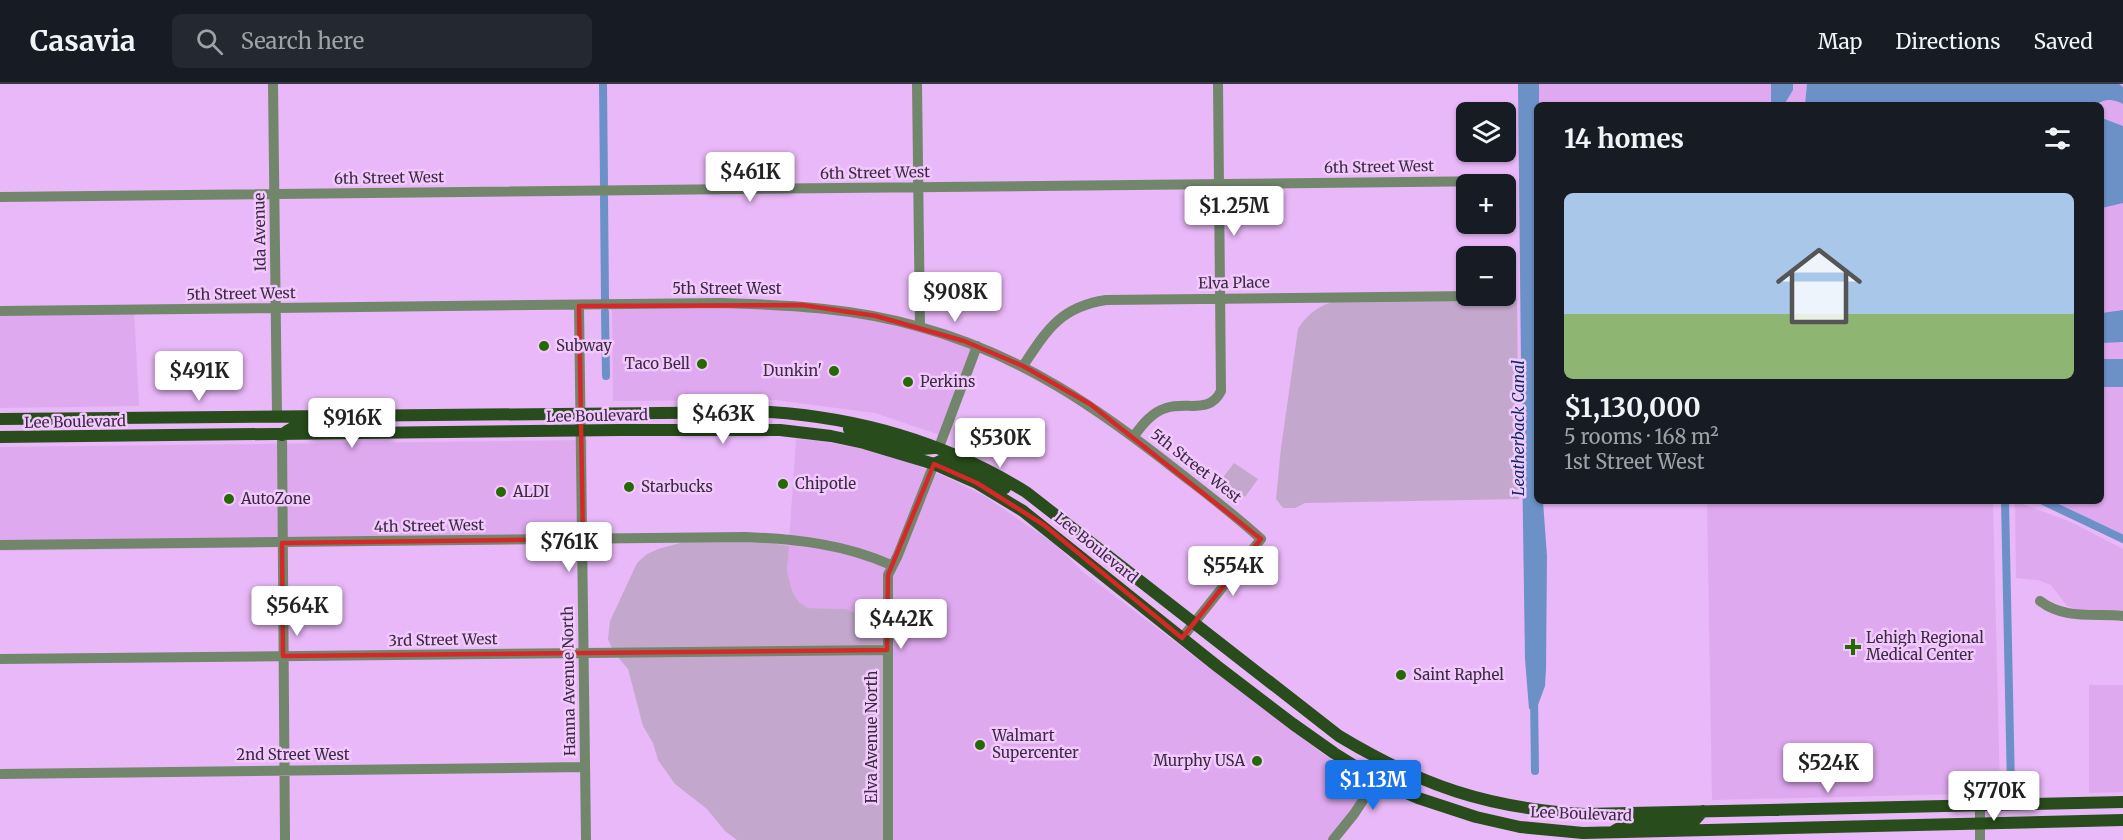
<!DOCTYPE html>
<html lang="en">
<head>
<meta charset="utf-8">
<style>
	:root { --surface:#171b24; --page:#242831; --text:#f1f3f6; --muted:#9ea1a6; --line:#363941; --accent:#1a73e8 }
	body { margin:0; font-family:Merriweather,serif; background:var(--page); color:var(--text); height:100vh; display:flex; flex-direction:column; font-size:22px; white-space:nowrap }
	* { box-sizing:border-box; margin:0 }
	p { font-size:20px; color:var(--muted) }
	.icon { flex:none; width:33px; height:33px; fill:none; stroke:currentColor; stroke-width:2; stroke-linecap:round; stroke-linejoin:round }
	.map { position:relative; flex:1; overflow:hidden }
	.sheet { position:absolute; left:1534px; top:18px; width:570px; height:402px; display:flex; flex-direction:column; background:var(--surface); border-radius:9px; box-shadow:0 2px 4px #0004 }
	.sheet>* { flex:none }
	.tools { position:absolute; left:1456px; top:18px; display:grid; gap:12px }
	.tools a { display:grid; place-items:center; width:60px; height:60px; border-radius:9px; background:var(--surface); box-shadow:0 2px 4px #0004; font-size:30px }
	.price { position:absolute; translate:-50% -51px; padding:0 14px; border-radius:6px; background:#fff; color:#222; font-size:20px; line-height:39px; filter:drop-shadow(0 2px 3px #0008) }
	.price::after { content:''; position:absolute; left:50%; top:36px; width:18px; height:14px; margin-left:-9px; background:inherit; clip-path:polygon(0 0,100% 0,50% 100%) }
	.price.on { background:var(--accent); color:#fff }
	ul { padding:0; list-style:none }
	li { display:grid; align-content:center; gap:12px; height:318px; padding:0 30px }
	li+li { border-top:2px solid var(--line) }
	li span { display:grid; place-items:center; height:186px; border-radius:9px; color:#555 }
	li>.icon { margin-inline-start:auto }
	span .icon { width:108px; height:108px; fill:#fffc; stroke-width:1 }
	li b { font-size:26px }
	h2 { display:flex; justify-content:space-between; align-items:center; height:72px; padding:0 30px; font-size:26px }
	header { display:flex; align-items:center; gap:36px; box-sizing:border-box; height:84px; padding:0 30px; background:var(--surface); border-bottom:2px solid var(--line) }
	header strong { font-size:28px }
	nav { display:flex; gap:33px; margin-inline-start:auto; font-size:21px }
	.search { width:420px; height:54px; background:var(--page); display:flex; align-items:center; gap:15px; box-sizing:border-box; padding:0 21px; border-radius:9px; color:var(--muted); font-size:22px }
	.map>svg:first-child { display:block }
	.built { fill:#dfa9ef }
	.green { fill:#c4a7cd }
	.water { fill:#6c91c7 }
	.lines { fill:none; stroke-linecap:round; stroke-linejoin:round }
	.canal { stroke:#6c91c7; stroke-width:8 }
	.minor { stroke:#72866c; stroke-width:10 }
	.major { stroke:#284c1b; stroke-width:12 }
	.marked { fill:none; stroke:#d62828; stroke-width:4.5; stroke-linejoin:round }
	.poi-dot { fill:#256900; stroke:#f1c9fd; stroke-width:2 }
	.labels { text-anchor:middle; stroke-width:5; stroke-linejoin:round; paint-order:stroke }
	.street-label { font-size:15px; fill:#3c2942; stroke:#f1c9fd }
	.poi-label { font-size:15px; fill:#3c2942; stroke:#f1c9fd; text-anchor:start }
	.water-label { font-size:16px; font-style:italic; fill:#072a5c; stroke:#f1c9fd }
</style>
</head>
<body>
<header>
<strong>Casavia</strong>
<div class="search"><svg class="icon" aria-label="search" viewBox="0 0 24 24"><circle cx="10" cy="10" r="6"/><path d="M15 15l6 6"/></svg>Search here</div>
<nav><a>Map</a><a>Directions</a><a>Saved</a></nav>
</header>
<div class="map">
<svg width="2123" height="756" viewBox="0 0 2123 756">
	<rect width="100%" height="100%" fill="#e9b8f8"/>
	<path class="built" d="M1537,0H2123V460L2041,417H2102V21H1538Z
		M612,218L832,221L977,266L940,351L875,329L775,316L613,317Z
		M134,225L139,322L0,324V227Z
		M796,355L820,357L881,368L944,392L986,413L1057,462L1083,488L1324,671L1351,690L1374,704L1329,756H887L863,532L846,525L808,524L799,518L792,507L787,487Z
		M587,356V459L0,467V363Z
		M1707,417H1993L2000,709L1712,716Z
		M2015,417L2071,438L2123,465V532L2086,528L2067,522L2051,501L2038,496L2016,494Z
		M2089,601H2123V708L2089,709Z"/>
	<path class="green" d="M1352,214H1517L1519,415L1305,419L1295,424H1283L1276,415L1281,364L1298,245C1310,225 1329,216 1352,214Z
		M1234,379L1258,395L1245,413L1221,396Z
		M684,458H767L789,462L787,487L792,507L799,518L808,524L846,525L863,532L886,533L887,756H737L725,747L707,725L675,700L658,676L653,659L643,642L628,585L613,567L608,555L610,537L637,479L647,470L658,465Z"/>
	<path class="water" d="M1518,0H1539V21H1538V417H1543L1547,472L1546,585L1545,602L1538,621L1529,625L1525,575L1522,374Z
		M1771,0H1793V6L1784,21H1771Z
		M1807,0H2119L2123,3V20C2113,15 2105,14 2096,21H1805Z
		M2102,34L2123,42V119L2102,124Z
		M2123,226V258L2102,259V229Z
		M2102,275H2123V303H2102Z"/>
	<g class="lines">
		<path class="canal" d="M603,0L604,100
			M604,113L605,215
			M605,228L606,292
			M2005,417L2011,703
			M2043,417L2123,455
			M1534,612L1535,687"/>
		<path class="minor" d="M273,0L277,332
			M917,0L920,243
			M0,113L1499,97
			M1498,212H1502
			M579,222L586,756
			M0,227L722,219C789,221 855,224 920,243C1022,271 1098,324 1180,389C1207,410 1235,431 1261,455L1182,554
			M1023,282C1047,246 1060,223 1106,216L1474,212
			M282,351L285,756
			M1134,352C1142,341 1152,328 1166,324C1187,317 1209,331 1221,307L1218,0
			M939,363L977,262
			M0,461L745,453C796,455 844,460 891,481
			M2040,517C2065,536 2094,529 2123,532
			M0,575L887,566
			M0,690L585,683
			M1980,721V756
			M888,756V491L898,471L934,380
			M1333,756L1354,730L1387,680"/>
		<path class="major" d="M0,335L770,328C862,334 947,359 1026,408L1339,652C1422,702 1487,724 1584,730L2123,718
			M849,345L922,365L934,364
			M282,351C299,336 322,340 343,340
			M0,353L620,346H780L831,352L864,359L934,380L977,399L1023,427L1217,582L1293,640L1334,669L1377,696L1418,714L1476,733L1520,743L1583,749L2123,736
			M934,380L940,377H949L1005,404
			M1614,747L1630,738L1694,737L1703,727"/>
	</g>
	<path class="marked" d="M802,221L876,232L964,257L1023,282L1090,320L1261,455L1182,554L1044,441L977,399L934,380L888,491L887,566L283,572L282,459L583,455L579,222Z"/>
	<g class="poi-dot">
		<circle cx="544" cy="262" r="6"/>
		<circle cx="702" cy="280" r="6"/>
		<circle cx="834" cy="287" r="6"/>
		<circle cx="908" cy="298" r="6"/>
		<circle cx="783" cy="400" r="6"/>
		<circle cx="629" cy="403" r="6"/>
		<circle cx="501" cy="408" r="6"/>
		<circle cx="229" cy="415" r="6"/>
		<path d="M1850 554h6v6h6v6h-6v6h-6v-6h-6v-6h6z"/>
		<circle cx="1401" cy="591" r="6"/>
		<circle cx="980" cy="661" r="6"/>
		<circle cx="1257" cy="677" r="6"/>
	</g>
	<g class="labels">
		<g class="street-label">
			<text transform="translate(1379 83) rotate(-1)" y="5">6th Street West</text>
			<text transform="translate(875 89) rotate(-1)" y="5">6th Street West</text>
			<text transform="translate(389 94) rotate(-1)" y="5">6th Street West</text>
			<text transform="translate(260 148) rotate(-91)" y="5">Ida Avenue</text>
			<text transform="translate(1234 199) rotate(-1)" y="5">Elva Place</text>
			<text x="727" y="210">5th Street West</text>
			<text transform="translate(241 210) rotate(-1)" y="5">5th Street West</text>
			<text transform="translate(597 332) rotate(-1)" y="5">Lee Boulevard</text>
			<text transform="translate(75 338) rotate(-1)" y="5">Lee Boulevard</text>
			<text transform="translate(1196 382) rotate(38)" y="5">5th Street West</text>
			<text transform="translate(429 442) rotate(-1)" y="5">4th Street West</text>
			<text transform="translate(1096 464) rotate(39)" y="5">Lee Boulevard</text>
			<text transform="translate(443 556) rotate(-1)" y="5">3rd Street West</text>
			<text transform="translate(569 597) rotate(-91)" y="5">Hanna Avenue North</text>
			<text transform="translate(872 653) rotate(-90)" y="5">Elva Avenue North</text>
			<text x="293" y="676">2nd Street West</text>
			<text transform="translate(1581 730) rotate(2)" y="5">Lee Boulevard</text>
		</g>
		<g class="poi-label">
			<text x="556" y="267">Subway</text>
			<text x="690" y="285" text-anchor="end">Taco Bell</text>
			<text x="822" y="292" text-anchor="end">Dunkin'</text>
			<text x="920" y="303">Perkins</text>
			<text x="795" y="405">Chipotle</text>
			<text x="641" y="408">Starbucks</text>
			<text x="513" y="413">ALDI</text>
			<text x="241" y="420">AutoZone</text>
			<text x="1866" y="559">Lehigh Regional<tspan x="1866" dy="17">Medical Center</tspan></text>
			<text x="1413" y="596">Saint Raphel</text>
			<text x="992" y="657">Walmart<tspan x="992" dy="17">Supercenter</tspan></text>
			<text x="1245" y="682" text-anchor="end">Murphy USA</text>
		</g>
		<g class="water-label">
			<text transform="translate(1518 344) rotate(-90)" y="6">Leatherback Canal</text>
		</g>
	</g>
</svg>
<div class="tools">
<a><svg class="icon" aria-label="layers" viewBox="0 0 24 24"><path d="M12 4l9 5-9 5-9-5zM3 14l9 5 9-5"/></svg></a>
<a>+</a>
<a>−</a>
</div>
<b class="price" style="left:750px;top:119px">$461K</b>
<b class="price" style="left:1234px;top:153px">$1.25M</b>
<b class="price" style="left:955px;top:239px">$908K</b>
<b class="price" style="left:199px;top:318px">$491K</b>
<b class="price" style="left:723px;top:361px">$463K</b>
<b class="price" style="left:352px;top:365px">$916K</b>
<b class="price" style="left:1000px;top:385px">$530K</b>
<b class="price" style="left:569px;top:489px">$761K</b>
<b class="price" style="left:1233px;top:513px">$554K</b>
<b class="price" style="left:297px;top:553px">$564K</b>
<b class="price" style="left:901px;top:566px">$442K</b>
<b class="price" style="left:1828px;top:710px">$524K</b>
<b class="price on" style="left:1373px;top:727px">$1.13M</b>
<b class="price" style="left:1994px;top:738px">$770K</b>
<section class="sheet">
<h2>14 homes<svg class="icon" aria-label="filters" viewBox="0 0 24 24"><path d="M4 7h16M4 17h16"/><circle cx="9" cy="7" r="2"/><circle cx="15" cy="17" r="2"/></svg></h2>
<ul>
<li><span style="background:linear-gradient(#a9c7e8 65%,#8fb573 0)"><svg class="icon" aria-label="home" viewBox="0 0 24 24"><path d="M3 11l9-7 9 7M6 9v11h12V9"/></svg></span><div><b>$1,130,000</b><p>5 rooms · 168 m²</p><p>1st Street West</p></div></li>
</ul>
</section>
</div>
</body>
</html>
